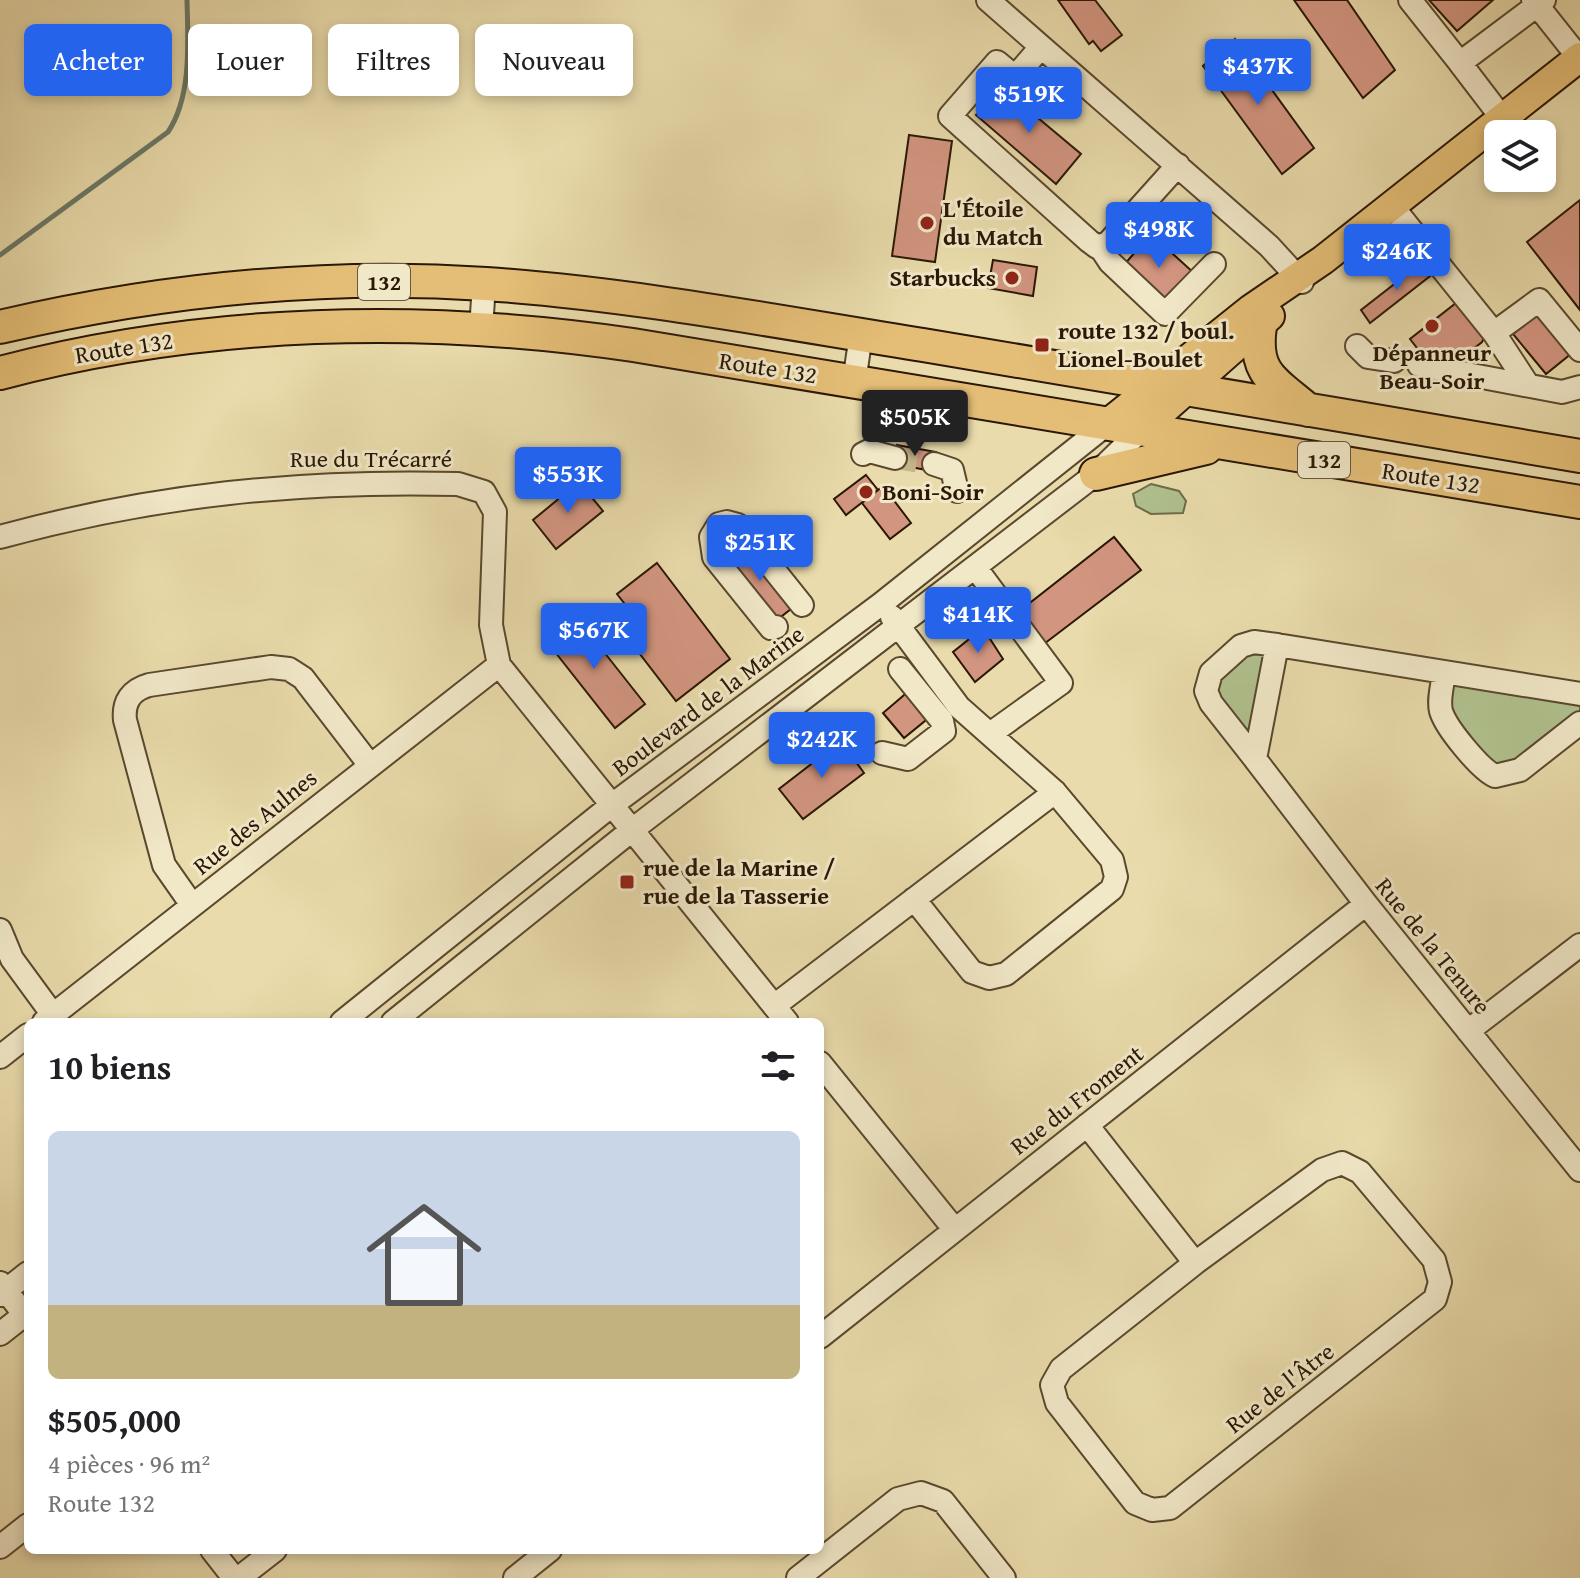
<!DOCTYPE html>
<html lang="fr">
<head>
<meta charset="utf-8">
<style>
	:root { --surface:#fff; --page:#f2f2f2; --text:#202124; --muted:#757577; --accent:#2563eb }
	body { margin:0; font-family:"Gentium Book Plus",serif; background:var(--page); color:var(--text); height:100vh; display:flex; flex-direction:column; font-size:30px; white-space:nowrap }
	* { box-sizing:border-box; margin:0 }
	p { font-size:26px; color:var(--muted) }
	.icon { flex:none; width:44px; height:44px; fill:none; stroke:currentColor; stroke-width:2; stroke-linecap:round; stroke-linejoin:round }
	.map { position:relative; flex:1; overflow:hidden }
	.panel { position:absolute; left:24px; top:1018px; width:800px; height:536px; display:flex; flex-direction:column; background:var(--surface); border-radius:12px; box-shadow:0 4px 12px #0003 }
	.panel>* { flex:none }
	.top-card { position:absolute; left:24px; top:24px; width:800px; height:72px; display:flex; gap:16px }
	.buttons { position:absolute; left:1484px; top:120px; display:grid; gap:16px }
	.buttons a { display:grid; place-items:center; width:72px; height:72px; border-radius:12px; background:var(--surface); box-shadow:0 4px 12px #0003; font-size:40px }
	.price { position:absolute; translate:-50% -68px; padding:0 18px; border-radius:8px; background:var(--accent); color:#fff; font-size:26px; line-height:52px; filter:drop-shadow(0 2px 4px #0008) }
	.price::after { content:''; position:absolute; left:50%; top:48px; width:24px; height:18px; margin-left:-12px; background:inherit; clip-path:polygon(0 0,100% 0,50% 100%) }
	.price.on { background:#222; color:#fff }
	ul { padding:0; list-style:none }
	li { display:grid; align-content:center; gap:16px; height:424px; padding:0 24px }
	li span { display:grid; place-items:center; height:248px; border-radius:12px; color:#555 }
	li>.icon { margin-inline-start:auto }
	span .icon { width:144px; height:144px; fill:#fffc; stroke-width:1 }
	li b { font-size:34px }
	h2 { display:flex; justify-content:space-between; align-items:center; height:96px; padding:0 24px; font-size:34px }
	.tag { padding:0 28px; border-radius:12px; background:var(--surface); box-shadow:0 4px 12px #0003; font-size:28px; line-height:72px }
	.tag.on { background:var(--accent); color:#fff }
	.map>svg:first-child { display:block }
	.green { fill:#b0c18e; stroke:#6d6c4a; stroke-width:2 }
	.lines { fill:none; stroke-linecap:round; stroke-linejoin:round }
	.stream { stroke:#6b7967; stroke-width:5 }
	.building { fill:#d29580; stroke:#2a1705; stroke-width:2 }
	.minor-tunnel { stroke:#c3b48a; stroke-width:22; stroke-dasharray:22 11; stroke-linecap:butt }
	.minor-casing { stroke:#5a482e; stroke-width:26 }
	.major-casing { stroke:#2a1705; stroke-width:32 }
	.highway-casing { stroke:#2a1705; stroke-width:36 }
	.minor { stroke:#f1e8c8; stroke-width:22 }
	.major { stroke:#e4be76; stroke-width:28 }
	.highway { stroke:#e4be76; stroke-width:32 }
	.poi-dot { fill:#8f2418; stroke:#f1e8c8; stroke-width:3 }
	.labels { text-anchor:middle; stroke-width:6; stroke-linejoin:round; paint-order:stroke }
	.shield { fill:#f1e8c8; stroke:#665640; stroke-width:2 }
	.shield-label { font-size:22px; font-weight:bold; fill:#2a1705 }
	.poi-label { font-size:24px; font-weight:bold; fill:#2a1705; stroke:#f1e8c8; text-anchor:start }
	.street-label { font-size:24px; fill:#2a1705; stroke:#f1e8c8 }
</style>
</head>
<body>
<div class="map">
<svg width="1580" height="1578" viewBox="0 0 1580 1578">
	<rect width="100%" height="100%" fill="#e9dbab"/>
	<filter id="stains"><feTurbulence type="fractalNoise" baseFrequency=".0025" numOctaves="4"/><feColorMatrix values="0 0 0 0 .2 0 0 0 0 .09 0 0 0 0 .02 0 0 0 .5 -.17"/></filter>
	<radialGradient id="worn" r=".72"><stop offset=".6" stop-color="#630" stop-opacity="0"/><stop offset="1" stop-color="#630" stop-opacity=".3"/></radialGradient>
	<path class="green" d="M1151,484L1179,491L1186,501L1183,513L1151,514L1136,506L1133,494Z
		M1277,645L1255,759L1208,678L1241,646Z
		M1444,672L1580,694V723L1495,776L1440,700Z"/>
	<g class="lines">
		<path class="stream" d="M0,255L168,132C192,96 188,42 187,0"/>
	</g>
	<path class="building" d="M1058,0H1095L1122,35L1101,51L1093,41L1089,44Z
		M1294,0H1347L1395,70L1363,98Z
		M1429,0H1493L1457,31Z
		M1235,39L1314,148L1282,174L1203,66Z
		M1001,87L1081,154L1056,184L976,115Z
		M909,135L952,141L935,262L892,256Z
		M1580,200V310L1527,242Z
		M1151,234L1195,274L1167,306L1123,266Z
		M993,260L1037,267L1033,296L988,288Z
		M1424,261L1434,273L1370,323L1361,310Z
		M1456,303L1484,338L1482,342L1458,361L1424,357L1410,339Z
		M1540,312L1572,353L1546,374L1513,334Z
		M897,445L936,452L932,471L894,464Z
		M866,475L878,490L846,515L834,499Z
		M579,482L603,511L556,549L533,520Z
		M883,486L911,523L890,539L862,503Z
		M1114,537L1141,570L1044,644L1017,613Z
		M748,543L796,605L773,623L724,561Z
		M657,563L730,659L676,701L623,632L638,621L617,594Z
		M574,614L645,704L615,728L544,638Z
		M983,628L1003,659L975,682L953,652Z
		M910,690L931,716L904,738L883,713Z
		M841,741L864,773L803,819L779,789Z"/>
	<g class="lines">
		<path class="minor-tunnel" d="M895,458L934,464"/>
		<defs>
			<path id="minor" d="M988,0L1269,246L1302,282
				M1410,0L1460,63
				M1533,0L1579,58
				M1041,47L1015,77L997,62L950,116L1089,241L1097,247L1108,243L1178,165
				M1502,118L1460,63L1544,0
				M1391,205L1494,333L1528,385
				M1100,247L1110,262L1165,314L1214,264
				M481,329L484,284
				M1494,333L1539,300L1580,350
				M1357,346L1368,357L1394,361
				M1419,365L1562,392L1580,387
				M854,382L861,335
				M863,454L869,451L895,458
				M934,464L952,470L957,491
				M0,537C153,495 299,480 458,484L484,492L495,512L491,625L499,665L787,1022
				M975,567L1061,683L990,734
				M892,617L959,707L1055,792L1112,860L1116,877L1112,889L1006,974L989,978L972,972L914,899
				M776,627L771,628L714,557L711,537L719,524L727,522L738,525L802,605
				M1254,642L1277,645L1255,759L1211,703L1206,691L1211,673L1241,646Z
				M1277,645L1580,694
				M1444,672C1443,684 1438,699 1441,711C1446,728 1480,769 1495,776L1520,770L1580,723
				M882,753L908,759L944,731L942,721L900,669
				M1255,759L1366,904L1580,1170
				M192,905L164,865L125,720C123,702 131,690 149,685L271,667L289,669L303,678L369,764
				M0,930L12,959L53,1015
				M774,1006L1055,792
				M44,1022L499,665
				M342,1022L612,805L881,604L1107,424
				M393,1022L632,830L1096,474L1141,430
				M1468,1031L1580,945
				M0,1057L28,1035
				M820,1063L955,1230
				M1087,1125L1195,1263L1061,1369L1052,1385L1057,1403L1135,1503L1152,1510L1170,1508L1435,1299L1440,1282L1434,1260L1360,1172L1342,1163L1322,1170L1195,1263
				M0,1283L28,1319
				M0,1295L28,1273
				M0,1334L28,1312
				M820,1337L1366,904
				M0,1547L28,1525
				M212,1550L234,1578
				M239,1578L275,1550
				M515,1578L550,1550
				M798,1578L898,1499L921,1493L943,1501L1004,1578"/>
			<path id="major" d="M1107,424L1251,309L1323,260L1580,57
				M1141,430L1270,316"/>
			<path id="highway" d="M1260,326C1253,374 1274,381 1308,410
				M0,327C159,290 323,273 486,284C633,294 778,322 923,345C1142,380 1361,419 1580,456
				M0,373C206,319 423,314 633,345L1580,502
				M1096,474L1206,448"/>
		</defs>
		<use href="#minor" class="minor-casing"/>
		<use href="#major" class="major-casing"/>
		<use href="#highway" class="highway-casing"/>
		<use href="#minor" class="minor"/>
		<use href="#major" class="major"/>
		<use href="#highway" class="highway"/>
	</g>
	<g class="poi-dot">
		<circle cx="927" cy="223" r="8"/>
		<circle cx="1012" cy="278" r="8"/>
		<circle cx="1432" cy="326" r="8"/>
		<rect x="1034" y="337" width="16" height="16" rx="4"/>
		<circle cx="866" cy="492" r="8"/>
		<rect x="619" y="874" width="16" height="16" rx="4"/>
	</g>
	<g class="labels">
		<g class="shield">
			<rect x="358" y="264" width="52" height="36" rx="6"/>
			<rect x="1298" y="442" width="52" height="36" rx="6"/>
		</g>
		<g class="shield-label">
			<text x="384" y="290">132</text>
			<text x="1324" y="468">132</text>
		</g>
		<g class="poi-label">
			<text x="943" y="217">L'Étoile<tspan x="943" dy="28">du Match</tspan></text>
			<text x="996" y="286" text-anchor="end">Starbucks</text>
			<text x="1058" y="339">route 132 / boul.<tspan x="1058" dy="28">Lionel-Boulet</tspan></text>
			<text x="1432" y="361" text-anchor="middle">Dépanneur<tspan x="1432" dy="28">Beau-Soir</tspan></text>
			<text x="882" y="500">Boni-Soir</text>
			<text x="643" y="876">rue de la Marine /<tspan x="643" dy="28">rue de la Tasserie</tspan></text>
		</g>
		<g class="street-label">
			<text transform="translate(124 348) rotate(-9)" y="8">Route 132</text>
			<text transform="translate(768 368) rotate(9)" y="8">Route 132</text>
			<text x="371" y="467">Rue du Trécarré</text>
			<text transform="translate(1431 478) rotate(9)" y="8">Route 132</text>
			<text transform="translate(708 701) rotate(-37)" y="8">Boulevard de la Marine</text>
			<text transform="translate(255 822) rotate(-39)" y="8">Rue des Aulnes</text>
			<text transform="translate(1433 946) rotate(51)" y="8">Rue de la Tenure</text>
			<text transform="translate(1077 1100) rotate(-38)" y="8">Rue du Froment</text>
			<text transform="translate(1280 1388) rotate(-38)" y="8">Rue de l'Âtre</text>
		</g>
	</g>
	<rect width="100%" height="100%" filter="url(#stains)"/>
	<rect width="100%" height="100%" fill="url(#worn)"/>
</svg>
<div class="buttons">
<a><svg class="icon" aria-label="layers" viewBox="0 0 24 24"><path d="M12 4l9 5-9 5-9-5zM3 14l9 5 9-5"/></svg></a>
</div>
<b class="price" style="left:1258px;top:107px">$437K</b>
<b class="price" style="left:1029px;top:135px">$519K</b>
<b class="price" style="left:1159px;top:270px">$498K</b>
<b class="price" style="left:1397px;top:292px">$246K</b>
<b class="price on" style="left:915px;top:458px">$505K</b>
<b class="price" style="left:568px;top:515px">$553K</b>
<b class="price" style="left:760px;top:583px">$251K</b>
<b class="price" style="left:978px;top:655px">$414K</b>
<b class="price" style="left:594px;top:671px">$567K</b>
<b class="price" style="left:822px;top:780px">$242K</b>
<div class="top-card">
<a class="tag on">Acheter</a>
<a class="tag">Louer</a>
<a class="tag">Filtres</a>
<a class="tag">Nouveau</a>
</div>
<section class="panel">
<h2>10 biens<svg class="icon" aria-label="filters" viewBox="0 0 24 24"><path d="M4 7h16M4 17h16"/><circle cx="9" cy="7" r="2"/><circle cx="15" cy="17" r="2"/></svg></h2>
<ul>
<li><span style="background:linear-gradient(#c9d6e8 70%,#c2b280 0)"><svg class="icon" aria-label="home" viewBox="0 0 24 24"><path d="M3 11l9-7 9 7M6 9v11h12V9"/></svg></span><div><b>$505,000</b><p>4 pièces · 96 m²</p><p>Route 132</p></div></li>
</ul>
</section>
</div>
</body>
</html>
